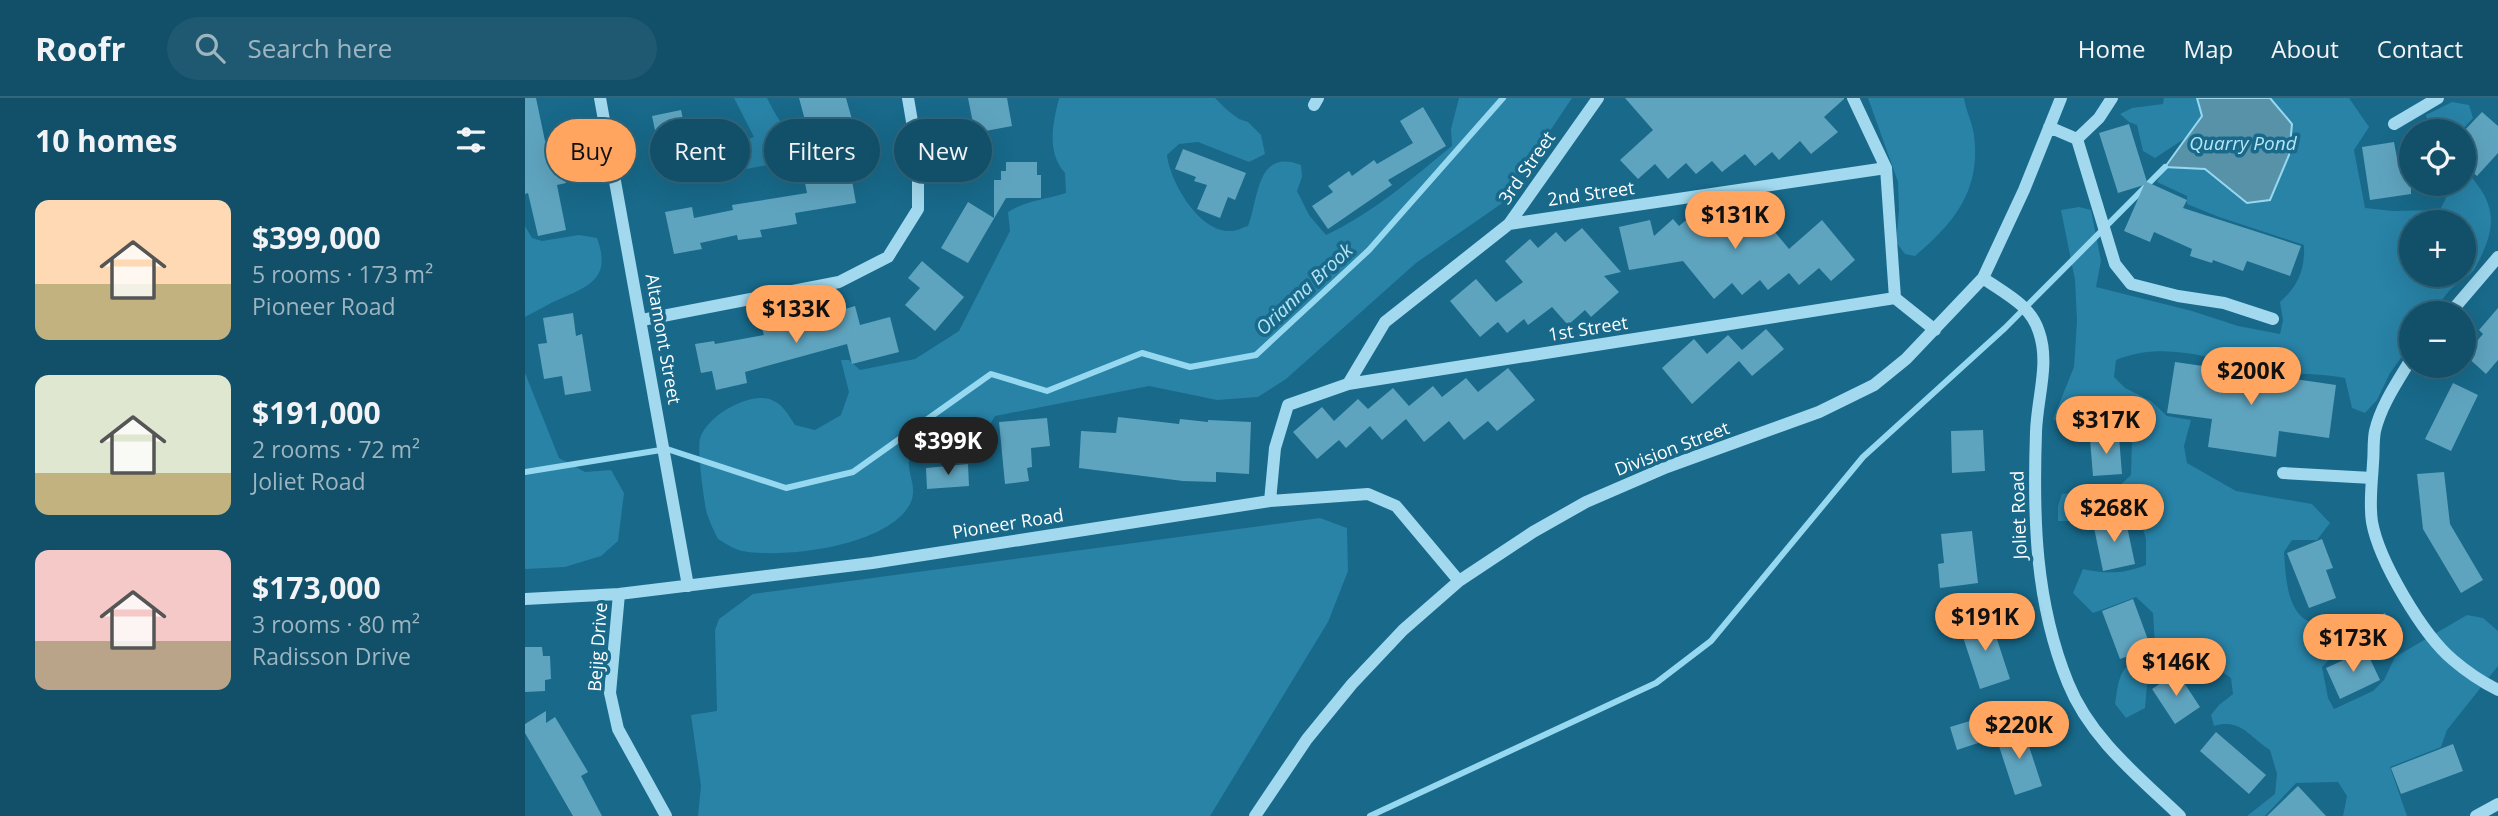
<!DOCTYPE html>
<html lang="en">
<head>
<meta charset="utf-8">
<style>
	:root { --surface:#124f68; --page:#1f5971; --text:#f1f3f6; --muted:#9cb5c0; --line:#31667c; --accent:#ffa55f }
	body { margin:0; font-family:"Open Sans",sans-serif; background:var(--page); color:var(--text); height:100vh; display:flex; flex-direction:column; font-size:26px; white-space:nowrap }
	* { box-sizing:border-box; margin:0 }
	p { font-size:23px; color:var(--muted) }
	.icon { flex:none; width:38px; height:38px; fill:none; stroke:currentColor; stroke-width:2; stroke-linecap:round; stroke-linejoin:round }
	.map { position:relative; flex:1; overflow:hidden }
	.details { display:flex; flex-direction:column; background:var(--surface); width:525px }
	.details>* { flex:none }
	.hud { position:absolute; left:21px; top:21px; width:665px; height:63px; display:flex; gap:14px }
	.tools { position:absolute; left:1874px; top:21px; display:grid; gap:14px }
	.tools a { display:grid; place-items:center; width:77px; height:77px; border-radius:50%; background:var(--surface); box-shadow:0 7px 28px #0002,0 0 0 2px var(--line); font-size:35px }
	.price { position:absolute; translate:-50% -60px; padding:0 16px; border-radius:24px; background:var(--accent); color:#111; font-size:23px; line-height:46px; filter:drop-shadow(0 2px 4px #0008) }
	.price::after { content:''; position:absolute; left:50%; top:42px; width:21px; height:16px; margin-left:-10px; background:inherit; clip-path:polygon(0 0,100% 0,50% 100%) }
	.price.on { background:#222; color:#fff }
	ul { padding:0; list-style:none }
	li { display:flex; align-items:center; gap:21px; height:175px; padding:0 35px }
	li span { display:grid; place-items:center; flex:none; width:196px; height:140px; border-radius:14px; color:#555 }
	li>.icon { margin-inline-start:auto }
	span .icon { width:84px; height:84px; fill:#fffc; stroke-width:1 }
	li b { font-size:30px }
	h2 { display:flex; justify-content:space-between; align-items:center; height:84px; padding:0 35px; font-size:30px }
	.chip { padding:0 24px; border-radius:32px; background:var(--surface); box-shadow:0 7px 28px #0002,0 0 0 2px var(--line); font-size:24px; line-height:63px }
	.chip.on { background:var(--accent); color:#111 }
	header { display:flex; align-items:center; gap:42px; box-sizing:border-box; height:98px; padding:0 35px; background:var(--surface); border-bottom:2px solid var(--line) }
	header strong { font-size:33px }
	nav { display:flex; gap:38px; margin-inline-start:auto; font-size:24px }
	.search { width:490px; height:63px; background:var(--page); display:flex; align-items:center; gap:18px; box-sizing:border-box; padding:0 24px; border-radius:38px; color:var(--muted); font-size:26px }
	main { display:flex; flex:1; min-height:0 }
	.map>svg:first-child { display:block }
	.green { fill:#2883a7; fill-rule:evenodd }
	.water { fill:#5892a8; stroke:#95d8f0; stroke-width:2 }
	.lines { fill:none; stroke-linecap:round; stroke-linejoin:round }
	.stream { stroke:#95d8f0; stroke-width:6 }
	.building { fill:#5fa4bf }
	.minor { stroke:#a2d9ee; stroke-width:12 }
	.labels { text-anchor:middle; stroke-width:7; stroke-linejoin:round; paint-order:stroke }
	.street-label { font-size:18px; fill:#fff; stroke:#18698a }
	.water-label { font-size:19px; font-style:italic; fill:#b6e5f6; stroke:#18698a }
</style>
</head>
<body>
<header>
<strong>Roofr</strong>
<div class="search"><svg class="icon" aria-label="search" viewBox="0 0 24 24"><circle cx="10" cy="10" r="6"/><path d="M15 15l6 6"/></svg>Search here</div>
<nav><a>Home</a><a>Map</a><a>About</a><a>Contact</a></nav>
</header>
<main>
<section class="details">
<h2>10 homes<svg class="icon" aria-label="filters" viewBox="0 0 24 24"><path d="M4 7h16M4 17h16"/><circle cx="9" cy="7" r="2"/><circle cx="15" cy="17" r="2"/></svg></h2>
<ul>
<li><span style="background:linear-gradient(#ffd9b3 60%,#c2b280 0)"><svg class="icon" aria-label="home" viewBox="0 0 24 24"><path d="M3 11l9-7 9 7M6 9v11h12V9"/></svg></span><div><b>$399,000</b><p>5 rooms · 173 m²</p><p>Pioneer Road</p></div></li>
<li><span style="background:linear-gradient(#dfe7d0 70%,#c2b280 0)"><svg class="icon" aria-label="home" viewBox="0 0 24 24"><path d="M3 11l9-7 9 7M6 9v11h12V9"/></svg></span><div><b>$191,000</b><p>2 rooms · 72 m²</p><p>Joliet Road</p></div></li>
<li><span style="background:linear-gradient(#f6c9c9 65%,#b9a48a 0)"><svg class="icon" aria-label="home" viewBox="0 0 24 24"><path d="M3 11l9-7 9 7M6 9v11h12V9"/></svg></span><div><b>$173,000</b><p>3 rooms · 80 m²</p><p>Radisson Drive</p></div></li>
</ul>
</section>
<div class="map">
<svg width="1973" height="718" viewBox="0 0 1973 718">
	<rect width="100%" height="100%" fill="#18698a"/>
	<path class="green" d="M209,0H242C257,30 265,39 297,50L289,70L243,67L221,71L204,81L188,80L183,57L190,39L201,36L217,43L229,39Z
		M534,0H690L702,12L714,21L723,24L736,37L740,56L724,64L673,44L654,46L642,57C645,84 675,136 707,133C712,133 718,129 723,128C734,100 731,50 776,67L777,79L772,93L784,117L801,137C851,113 885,82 927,48L926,31L934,0H1047L976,106L891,165L761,281L733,299L692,302L624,288L470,318L461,333L460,352L454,360L425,340L415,328L397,329C390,340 384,352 384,364C383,378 393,390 385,406C363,448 259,461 217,453C208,451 200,445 193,441C189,433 185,425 182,416C179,404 172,352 175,341C181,318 227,291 249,303C259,308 264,318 270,327L290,332L316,317L324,294L316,262H324L335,272L390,261L434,233L485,133L483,114C500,103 522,101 541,95L540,75C521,54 528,25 534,0Z
		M1343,0H1439C1441,13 1447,24 1449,37C1456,92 1430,124 1390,158L1380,156L1371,144L1374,112L1373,84Z
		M1639,0H1672L1677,18L1662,39L1630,60L1618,53L1612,27L1604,24L1595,16L1607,10L1638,6Z
		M1745,0H1824L1844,29L1829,52L1840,110L1868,113L1915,112L1924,94L1923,86H1939V71C1973,106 1973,129 1949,172C1942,180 1931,185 1924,193C1918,200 1913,208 1908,215H1886V246L1865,275L1852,302L1840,315L1827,310L1820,280C1797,275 1773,277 1750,273C1695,266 1646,240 1591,262L1589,279L1600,290L1626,303L1642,318L1666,322L1659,348L1662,365L1711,393L1787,406L1805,425L1792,442H1767L1759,454C1761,479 1761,523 1794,526C1802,527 1812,521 1820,519L1828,549L1807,559L1797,569L1803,600L1809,611L1848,593L1859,582L1870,559L1942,517L1958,520L1973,533V568L1922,632L1916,649L1865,669L1882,718H1818L1822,698L1813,684L1771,685L1740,718H1722L1750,696L1752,676L1745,652C1723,638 1716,620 1689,628L1686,617L1694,607L1708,596L1706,580L1693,571L1646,573L1622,587L1620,610L1601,620L1590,606C1592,594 1593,576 1602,568C1610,559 1620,558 1630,548L1628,515L1611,499L1568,515L1548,495L1558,471C1581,476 1599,476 1621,467V441L1616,424L1601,416L1566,423H1533V408L1537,396L1592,390L1606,377L1607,340L1601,327L1580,317L1569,339L1541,331L1528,321L1549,269L1552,223L1550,182L1536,112L1554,109L1566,112L1576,163L1571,189L1667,213L1713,228L1755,236L1758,222L1755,204C1773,188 1780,172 1779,147L1694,119L1662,106V98L1632,84L1640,69L1680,71L1722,104L1767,27ZM1886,124H1939V177H1886Z
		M1927,4L1944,7L1948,20L1936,33H1905L1901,17Z
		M0,128L7,140L17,143L54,137L72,140C86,179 67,187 35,201C23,206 12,213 0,219Z
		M0,275L34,360L60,374L86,372L99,395L93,443L76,458L40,469L0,471Z
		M795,420L822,430L823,473L803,524L685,718H173L176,688L166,617L192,613L190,532L194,521L228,496Z"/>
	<path class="water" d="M1672,0H1745L1767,26L1764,57L1745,102L1722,105L1680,71L1640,69L1677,18Z"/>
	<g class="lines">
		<path class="stream" d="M0,374L142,351L261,390L328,374L466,276L522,293L617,255L665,269L731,257L844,152L978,0
			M845,718L1131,585L1186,543L1338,359L1480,230L1640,69"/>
	</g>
	<path class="building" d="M0,0H11L20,43L29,40L41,85L32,87L41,132L13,138L3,95L0,96Z
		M274,0H321L328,25L284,37Z
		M443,0H482L487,28L450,35Z
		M1100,0H1319V1L1299,19L1313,34L1286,56L1275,43L1254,62L1247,54L1230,68L1220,56L1197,74L1187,63L1171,76L1161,65L1143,81L1130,66L1113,81L1095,62L1128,32Z
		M898,9L921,48L863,82L867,87L803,131L787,108L808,94L803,88L824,73L827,78L849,62L852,66L888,45L875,23Z
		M156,12L167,64L138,70L127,18Z
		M1957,14L1973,28V55L1952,78L1939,67V33Z
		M1604,26L1622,84L1662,102L1658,110L1776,148L1765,178L1722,163L1718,173L1688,162L1687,165L1665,158L1667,151L1629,134L1625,144L1599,133L1619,87L1593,95L1574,35Z
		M1869,44L1874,71L1886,68V96L1845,102L1837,49Z
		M658,51L721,75L710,102L703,99L695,120L672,111L682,87L669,83L671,79L650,71Z
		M481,64H512V77H516V100H481L443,165L416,150L443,104L469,120V82H476V73H481Z
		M326,77L331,105L270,115L272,126L235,132L237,139L213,142L212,137L175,145L177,151L149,156L140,114L167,109L169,120L208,112L207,107L282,95L280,85Z
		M1229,109L1264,151L1297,122L1330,162L1306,183L1294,170L1274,187L1264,175L1243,192L1235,182L1217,197L1207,185L1189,201L1158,163L1104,172L1094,129L1125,122L1129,138L1148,121L1154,128L1171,114L1181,126L1200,110L1211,123Z
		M1057,130L1096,174L1079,178L1094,194L1066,219L1060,212L1043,227L1027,209L1003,227L999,221L982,235L973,224L955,239L925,203L951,181L971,204L998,184L980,163L1005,141L1013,150L1031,134L1040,144Z
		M397,163L439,199L410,233L380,207L395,190L383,180Z
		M330,208L335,227L365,219L374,254L327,266L322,246L220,274L222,285L191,292L187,273L176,275L170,246L189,243L190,246L239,237L236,228L265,220L267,227Z
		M1973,210V262L1961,276L1940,257L1958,236L1954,232Z
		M48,215L51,238L57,236L66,293L40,297L37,278L19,281L13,246L22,245L18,220Z
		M1241,231L1259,251L1227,278L1214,263L1167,306L1137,270L1169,241L1182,256L1203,237L1217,252Z
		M1650,264L1811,287L1804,340L1754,333L1751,359L1683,349L1687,321L1642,315Z
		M983,270L1010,302L972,333L963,323L939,342L924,323L899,344L881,321L857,342L845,328L821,350L814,342L792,361L768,334L797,309L809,323L833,301L843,311L868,290L884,308L908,288L917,299L941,280L953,294Z
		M1928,285L1953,297L1926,353L1900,341Z
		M593,319L654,326L655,321L683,324V322L726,324L724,376L691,374V384L658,383L554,370L556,333L591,335Z
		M522,320L525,348L506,350L507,369L502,370L504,383L480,386L474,324Z
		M1458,332L1460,373L1427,375L1426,333Z
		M1594,339L1597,376L1568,378L1565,341Z
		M443,366L444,388L402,391L401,370Z
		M1919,374L1925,426L1958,482L1936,495L1898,431L1892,376Z
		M1600,419L1610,466L1578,473L1568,425Z
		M1447,433L1453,485L1415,490L1413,466L1419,465L1416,436Z
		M1797,441L1808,470L1801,472L1811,500L1784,510L1762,455Z
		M1608,501L1626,550L1595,561L1577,513Z
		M1860,515L1875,547L1846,560L1831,528Z
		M1465,520L1485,581L1455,591L1435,530Z
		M0,549H17L18,558H25L26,581L20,582V593L0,594Z
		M1841,552L1855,582L1815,601L1801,570Z
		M1652,574L1675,609L1650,626L1627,591Z
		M21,613V625L30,619L63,674L56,678L77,718H48L0,635V626Z
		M1458,619L1465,641L1432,652L1425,629Z
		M1498,630L1517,688L1490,697L1471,639Z
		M1691,634L1741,677L1724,696L1675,653Z
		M1928,646L1938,673L1876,696L1866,670Z
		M1773,688L1801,718H1742Z"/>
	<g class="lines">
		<path class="minor" d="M75,0L163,488
			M1328,0L1361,70L1370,200L1410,232
			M789,7L793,0
			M1869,26L1913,0
			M1524,29L1552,41L1590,166L1606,186L1653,198L1699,205L1748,221
			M1552,41L1574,20L1587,0
			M984,126L1361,70
			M1458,180C1479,195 1506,207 1514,234C1525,266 1512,300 1511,334C1508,420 1510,504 1543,585C1565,640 1613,678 1655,718
			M1925,215L1973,159
			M117,222L314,184L363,159L393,111V59L383,0
			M1886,261C1873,283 1856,307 1850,333C1848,343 1849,355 1848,365C1847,385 1844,405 1847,424C1854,463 1898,537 1928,562C1942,574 1957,584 1973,592
			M823,286L860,224L984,126L1073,0
			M1758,375L1847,380
			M745,403L750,350L763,307L823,286L1370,200
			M94,496L85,595L93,631L141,718
			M0,501L94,496L347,465L745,403L843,396L871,408L934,483
			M730,718L782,641L827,586L878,532L934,483L1008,434L1061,404L1142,369L1294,314L1349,287L1381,261L1458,180L1499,92L1536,0
			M1951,718L1973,706"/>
	</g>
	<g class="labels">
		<g class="street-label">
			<text transform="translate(1002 70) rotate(-55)" y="6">3rd Street</text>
			<text transform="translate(1066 96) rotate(-8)" y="6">2nd Street</text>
			<text transform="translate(1063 231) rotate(-9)" y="6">1st Street</text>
			<text transform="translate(138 241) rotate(80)" y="6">Altamont Street</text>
			<text transform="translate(1147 351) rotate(-21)" y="6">Division Street</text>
			<text transform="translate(1494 417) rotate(-92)" y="6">Joliet Road</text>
			<text transform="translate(483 426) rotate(-9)" y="6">Pioneer Road</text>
			<text transform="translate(73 549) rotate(-86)" y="6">Bejig Drive</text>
		</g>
		<g class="water-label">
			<text x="1718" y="52">Quarry Pond</text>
			<text transform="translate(779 191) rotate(-43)" y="7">Orianna Brook</text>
		</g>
	</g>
</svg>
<div class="tools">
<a><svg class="icon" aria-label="locate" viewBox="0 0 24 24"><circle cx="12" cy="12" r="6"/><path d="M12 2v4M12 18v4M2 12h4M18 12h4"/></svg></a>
<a>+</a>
<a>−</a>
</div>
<b class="price" style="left:1210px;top:153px">$131K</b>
<b class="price" style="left:271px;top:247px">$133K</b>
<b class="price" style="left:1726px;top:309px">$200K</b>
<b class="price" style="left:1581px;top:358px">$317K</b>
<b class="price on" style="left:423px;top:379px">$399K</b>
<b class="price" style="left:1589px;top:446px">$268K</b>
<b class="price" style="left:1460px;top:555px">$191K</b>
<b class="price" style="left:1828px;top:576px">$173K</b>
<b class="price" style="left:1651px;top:600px">$146K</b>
<b class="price" style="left:1494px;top:663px">$220K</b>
<div class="hud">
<a class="chip on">Buy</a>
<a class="chip">Rent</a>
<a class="chip">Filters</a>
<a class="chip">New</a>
</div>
</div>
</main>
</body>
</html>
